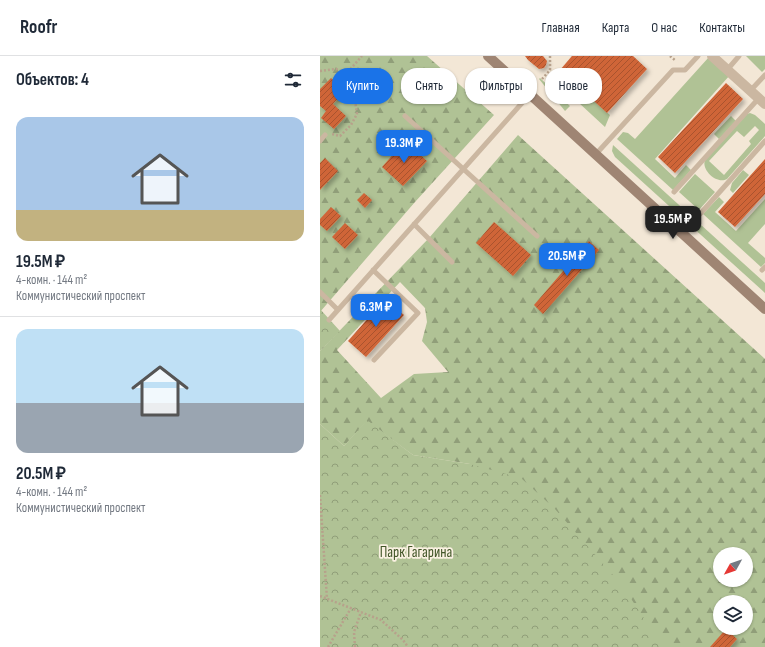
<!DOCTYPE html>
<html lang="ru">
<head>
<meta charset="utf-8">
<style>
	:root { --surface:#fff; --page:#f2f2f3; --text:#1f2937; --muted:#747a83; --line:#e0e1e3; --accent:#1a73e8 }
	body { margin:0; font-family:"Sofia Sans Condensed",sans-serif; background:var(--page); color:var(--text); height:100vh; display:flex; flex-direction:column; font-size:15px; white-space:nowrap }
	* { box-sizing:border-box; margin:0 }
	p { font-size:13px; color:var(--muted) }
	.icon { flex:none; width:22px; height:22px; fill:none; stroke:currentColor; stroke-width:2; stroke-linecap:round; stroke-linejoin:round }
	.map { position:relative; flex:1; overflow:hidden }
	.drawer { display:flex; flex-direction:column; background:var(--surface); width:320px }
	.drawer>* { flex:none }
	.guide { position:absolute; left:12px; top:12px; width:373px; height:36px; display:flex; gap:8px }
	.needle { width:26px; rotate:230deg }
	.controls { position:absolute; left:393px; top:491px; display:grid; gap:8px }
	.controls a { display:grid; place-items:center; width:40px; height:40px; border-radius:50%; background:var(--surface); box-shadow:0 1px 3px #0004; font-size:20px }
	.price { position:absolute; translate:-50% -34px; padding:0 9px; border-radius:8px; background:var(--accent); color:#fff; font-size:13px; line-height:26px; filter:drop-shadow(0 1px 2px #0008) }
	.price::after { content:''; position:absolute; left:50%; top:24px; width:12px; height:9px; margin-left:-6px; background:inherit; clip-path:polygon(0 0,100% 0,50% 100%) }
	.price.selected { background:#222; color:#fff }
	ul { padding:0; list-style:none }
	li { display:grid; align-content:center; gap:8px; height:212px; padding:0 16px }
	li+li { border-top:1px solid var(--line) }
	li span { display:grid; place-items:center; height:124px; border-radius:12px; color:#555 }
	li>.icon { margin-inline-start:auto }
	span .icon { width:72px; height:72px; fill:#fffc; stroke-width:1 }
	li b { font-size:17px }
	h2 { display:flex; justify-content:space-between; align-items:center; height:48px; padding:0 16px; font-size:17px }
	.tag { padding:0 14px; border-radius:16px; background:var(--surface); box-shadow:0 1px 3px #0004; font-size:14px; line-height:36px }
	.tag.selected { background:var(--accent); color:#fff }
	header { display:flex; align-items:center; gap:24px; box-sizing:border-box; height:56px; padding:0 20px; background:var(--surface); border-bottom:1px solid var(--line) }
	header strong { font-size:19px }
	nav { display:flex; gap:22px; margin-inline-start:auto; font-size:14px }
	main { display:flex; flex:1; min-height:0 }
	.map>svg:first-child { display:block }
	.grass { fill:#b0c295; fill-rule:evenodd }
	.forest { fill:url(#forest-firs); fill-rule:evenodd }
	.park { fill:url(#park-crowns) }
	.building { fill:url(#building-hatch); filter:url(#shadow) }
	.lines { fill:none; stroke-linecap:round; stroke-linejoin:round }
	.path { stroke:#b7a18b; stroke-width:2.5; stroke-dasharray:2 2; stroke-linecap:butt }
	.lane { stroke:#cbb7a1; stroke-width:5 }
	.street { stroke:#cbb7a1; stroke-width:10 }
	.secondary { stroke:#9f8573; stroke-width:10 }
	.labels { text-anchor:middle; stroke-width:3.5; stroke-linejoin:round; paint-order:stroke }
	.park-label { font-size:15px; fill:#415527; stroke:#faf1e2 }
</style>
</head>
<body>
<header>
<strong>Roofr</strong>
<nav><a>Главная</a><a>Карта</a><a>О нас</a><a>Контакты</a></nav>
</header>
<main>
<section class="drawer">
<h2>Объектов: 4<svg class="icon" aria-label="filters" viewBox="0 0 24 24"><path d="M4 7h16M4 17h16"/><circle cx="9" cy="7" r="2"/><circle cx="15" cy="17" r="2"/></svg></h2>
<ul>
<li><span style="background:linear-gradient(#a9c7e8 75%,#c2b280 0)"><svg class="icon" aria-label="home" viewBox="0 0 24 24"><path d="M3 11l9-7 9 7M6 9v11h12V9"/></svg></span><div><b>19.5M ₽</b><p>4-комн. · 144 m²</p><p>Коммунистический проспект</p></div></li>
<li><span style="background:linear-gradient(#bfe0f5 60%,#9aa5b1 0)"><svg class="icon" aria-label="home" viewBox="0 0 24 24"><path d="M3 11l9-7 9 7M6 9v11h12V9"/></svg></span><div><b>20.5M ₽</b><p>4-комн. · 144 m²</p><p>Коммунистический проспект</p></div></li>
</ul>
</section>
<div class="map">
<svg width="445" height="591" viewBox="0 0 445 591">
	<defs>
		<pattern id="forest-firs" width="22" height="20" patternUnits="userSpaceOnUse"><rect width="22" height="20" fill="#b0c295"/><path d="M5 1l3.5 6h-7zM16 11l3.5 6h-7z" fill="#909e79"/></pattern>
		<pattern id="park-crowns" width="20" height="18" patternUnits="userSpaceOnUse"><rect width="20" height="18" fill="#b0c295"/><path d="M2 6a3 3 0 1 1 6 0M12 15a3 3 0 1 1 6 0" fill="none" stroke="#909e79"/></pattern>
		<pattern id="building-hatch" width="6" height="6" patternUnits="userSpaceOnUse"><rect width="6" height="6" fill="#cf6537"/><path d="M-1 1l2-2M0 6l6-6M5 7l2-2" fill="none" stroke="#a9532e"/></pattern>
		<filter id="shadow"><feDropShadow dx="3" dy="3" stdDeviation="2" flood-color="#0004"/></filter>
	</defs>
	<rect width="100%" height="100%" fill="#f3e7d6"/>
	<path class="grass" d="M426,0H445V13L442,16Z
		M389,1L410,19L335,103L355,122L366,109L371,114L353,134L297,83L303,76L308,77L315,83Z
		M239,13L290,59L285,71L232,22V21Z
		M220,22L250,50L245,55L219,23Z
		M430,57L435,59L445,68V80L407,123C397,129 381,114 385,104L427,58ZM435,70L439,74L429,85L431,88L404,119L389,105L417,75L424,81Z
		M411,60L416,65L399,83L394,78Z
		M293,89L445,227V237L295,101L292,95Z
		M423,114L429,119L413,137L410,134L412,127Z
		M375,118L395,136L379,154L359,136Z
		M399,141L404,146L395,156L416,175L445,143V168L428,187L445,202V207L441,211L383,158Z"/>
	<path class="forest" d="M0,0H107L174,59L95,146L0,256Z
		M198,79L445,303V591H146L150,408L93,399L47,365L24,390L0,368V295L109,182ZM80,226L105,252L107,266L102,285L128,316L94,318L61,342L17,294ZM400,498H426V524H400ZM400,546H426V572H400Z"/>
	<path class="park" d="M0,253L20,275L0,295Z
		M47,364L93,399L150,408L201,422L235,453L302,529L343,591H0V368L24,390Z"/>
	<path class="building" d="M205,0H223L227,5L226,9L224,12L219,13L208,4Z
		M252,0H313L327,13L287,57L240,14Z
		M11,22L25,35L13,48L26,60L14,73L1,62L6,55L0,50V33Z
		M406,27L423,43L355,117L338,101Z
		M85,85L107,105L83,130L62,111Z
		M5,102L18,115L0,134V107Z
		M445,103V138L415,171L398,156Z
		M44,137L52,144L45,152L37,144Z
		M11,151L21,160L7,175L0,169V163Z
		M174,166L211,199L193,220L156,187Z
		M25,167L38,179L25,193L12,181Z
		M269,185L279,194L223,258L214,249Z
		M65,243L84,259L46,301L28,285Z
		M406,573L417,583L410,591H390Z"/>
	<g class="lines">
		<path class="path" d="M350,0L356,5
			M0,15L16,13L26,17L33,31L37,58L31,69L20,80L12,78
			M222,23L230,14V0
			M17,28L42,0
			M0,439L7,543
			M0,540L61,564L83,584L88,591
			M8,591L31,552
			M35,591L34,576L41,556"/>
		<path class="lane" d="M407,14L419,0
			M430,35L445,19
			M85,60L217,180
			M0,85L5,79
			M276,98L353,14H365L378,0
			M354,136L439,42
			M380,158L445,85
			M94,168L132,206
			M53,214L98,257L54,304
			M442,214L445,211
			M0,236L18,254
			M9,264L210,38"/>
		<path class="street" d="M392,0L445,48"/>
		<path class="secondary" d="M168,0L445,253"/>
	</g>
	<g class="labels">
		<g class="park-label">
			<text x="96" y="501">Парк Гагарина</text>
		</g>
	</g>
</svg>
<div class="controls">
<a><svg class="needle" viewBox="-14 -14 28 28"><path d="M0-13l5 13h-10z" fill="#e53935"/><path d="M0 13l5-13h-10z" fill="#747a83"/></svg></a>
<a><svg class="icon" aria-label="layers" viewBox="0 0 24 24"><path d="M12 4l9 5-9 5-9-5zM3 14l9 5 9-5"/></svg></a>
</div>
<b class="price" style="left:84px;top:108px">19.3M ₽</b>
<b class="price selected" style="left:353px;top:184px">19.5M ₽</b>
<b class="price" style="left:247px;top:221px">20.5M ₽</b>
<b class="price" style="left:56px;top:272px">6.3M ₽</b>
<div class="guide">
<a class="tag selected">Купить</a>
<a class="tag">Снять</a>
<a class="tag">Фильтры</a>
<a class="tag">Новое</a>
</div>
</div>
</main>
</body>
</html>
